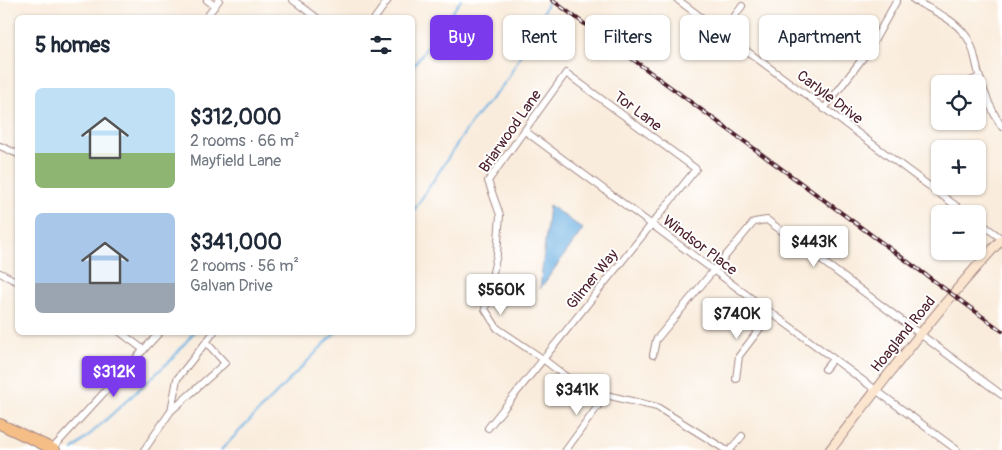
<!DOCTYPE html>
<html lang="en">
<head>
<meta charset="utf-8">
<style>
	:root { --surface:#fff; --page:#f2f2f3; --text:#1f2937; --muted:#747a83; --accent:#7c3aed }
	body { margin:0; font-family:Pangolin,sans-serif; background:var(--page); color:var(--text); height:100vh; display:flex; flex-direction:column; font-size:19px; white-space:nowrap }
	* { box-sizing:border-box; margin:0 }
	p { font-size:16px; color:var(--muted) }
	.icon { flex:none; width:28px; height:28px; fill:none; stroke:currentColor; stroke-width:2; stroke-linecap:round; stroke-linejoin:round }
	.map { position:relative; flex:1; overflow:hidden }
	.drawer { position:absolute; left:15px; top:15px; width:400px; height:320px; display:flex; flex-direction:column; background:var(--surface); border-radius:8px; box-shadow:0 1px 4px #0004 }
	.drawer>* { flex:none }
	.banner { position:absolute; left:430px; top:15px; width:475px; height:45px; display:flex; gap:10px }
	.fabs { position:absolute; left:931px; top:75px; display:grid; gap:10px }
	.fabs a { display:grid; place-items:center; width:55px; height:55px; border-radius:8px; background:var(--surface); box-shadow:0 1px 4px #0004; font-size:25px }
	.price { position:absolute; translate:-50% -42px; padding:0 11px; border-radius:5px; background:#fff; color:#222; font-size:16px; line-height:32px; filter:drop-shadow(0 1px 2px #0008) }
	.price::after { content:''; position:absolute; left:50%; top:30px; width:15px; height:11px; margin-left:-8px; background:inherit; clip-path:polygon(0 0,100% 0,50% 100%) }
	.price.active { background:var(--accent); color:#fff }
	ul { padding:0; list-style:none }
	li { display:flex; align-items:center; gap:15px; height:125px; padding:0 20px }
	li span { display:grid; place-items:center; flex:none; width:140px; height:100px; border-radius:8px; color:#555 }
	li>.icon { margin-inline-start:auto }
	span .icon { width:60px; height:60px; fill:#fffc; stroke-width:1 }
	li b { font-size:21px }
	h2 { display:flex; justify-content:space-between; align-items:center; height:60px; padding:0 20px; font-size:21px }
	.pill { padding:0 18px; border-radius:8px; background:var(--surface); box-shadow:0 1px 4px #0004; font-size:18px; line-height:45px }
	.pill.active { background:var(--accent); color:#fff }
	.map>svg:first-child { display:block }
	.water { fill:#6db1e2; stroke:#5c6886 }
	.lines { fill:none; stroke-linecap:round; stroke-linejoin:round }
	.stream { stroke:#6db1e2; stroke-width:2 }
	.street-casing { stroke:#a28684; stroke-width:8 }
	.secondary-casing { stroke:#a28684; stroke-width:11 }
	.primary-casing { stroke:#a28684; stroke-width:12 }
	.street { stroke:#fff; stroke-width:6 }
	.secondary { stroke:#fbe5cf; stroke-width:9 }
	.primary { stroke:#f6be87; stroke-width:10 }
	.rail-casing { stroke:#4a1f2b; stroke-width:4 }
	.rail { stroke:#fff; stroke-width:2; stroke-dasharray:5.5; stroke-linecap:butt }
	.labels { text-anchor:middle; stroke-width:4; stroke-linejoin:round; paint-order:stroke }
	.street-label { font-size:15px; fill:#4a1f2b; stroke:#fff }
</style>
</head>
<body>
<div class="map">
<svg width="1002" height="450" viewBox="0 0 1002 450">
	<rect width="100%" height="100%" fill="#fff"/>
	<filter id="ink" filterUnits="userSpaceOnUse"><feTurbulence type="fractalNoise" baseFrequency=".02" numOctaves="2"/><feDisplacementMap in="SourceGraphic" scale="10" xChannelSelector="R" yChannelSelector="G"/><feConvolveMatrix kernelMatrix="1 2 1 2 8 2 1 2 1" color-interpolation-filters="sRGB"/></filter>
	<filter id="wash" filterUnits="userSpaceOnUse"><feTurbulence type="fractalNoise" baseFrequency=".0096" numOctaves="4" result="noise"/><feDisplacementMap in="SourceGraphic" scale="20" xChannelSelector="R" yChannelSelector="G"/><feGaussianBlur stdDeviation="1.12" result="paint"/><feColorMatrix in="noise" values="0 0 0 0 0 0 0 0 0 0 0 0 0 0 0 0 0 1.4 0 .05"/><feComposite in="paint" operator="in"/></filter>
	<g filter="url(#wash)">
		<rect width="100%" height="100%" fill="#f9ecdc"/>
		<path class="water" d="M549,205L583,229L540,289Z"/>
		<g class="lines">
			<path class="stream" d="M412,68L461,0
				M412,213L471,123L507,80L541,17L548,1
				M73,450L172,359L194,332
				M221,450L336,332"/>
		</g>
	</g>
	<g filter="url(#ink)">
		<g class="lines">
			<defs>
				<path id="street" d="M207,0L215,6
					M293,0L317,18
					M678,0L967,214
					M914,0C929,9 948,16 960,29C975,43 974,59 980,78C985,95 992,112 1002,127
					M206,18L219,0
					M375,18L388,0
					M723,32L742,6
					M964,84L979,77
					M824,109L869,50L897,0
					M525,131L957,450
					M0,146L18,154
					M978,221L1002,239
					M0,273L18,282
					M120,332L144,350
					M653,355L656,340L713,271L754,222L767,220L1002,395
					M825,369L833,359
					M736,379L739,356L771,314
					M171,411L225,363L206,342
					M488,428L696,169L566,73L488,181L500,215L497,254L485,309L497,328L543,359L578,386L606,395L657,407L726,450
					M52,449L160,332
					M144,450L171,411L177,379L214,332
					M566,450L606,395
					M730,450L742,436"/>
				<path id="secondary" d="M830,450C886,378 940,305 1002,239"/>
				<path id="primary" d="M0,424L55,450"/>
			</defs>
			<use href="#street" class="street-casing"/>
			<use href="#secondary" class="secondary-casing"/>
			<use href="#primary" class="primary-casing"/>
			<use href="#street" class="street"/>
			<use href="#secondary" class="secondary"/>
			<use href="#primary" class="primary"/>
			<defs>
				<path id="rail" d="M552,0L1002,331"/>
			</defs>
			<use href="#rail" class="rail-casing"/>
			<use href="#rail" class="rail"/>
		</g>
	</g>
	<g class="labels">
		<g class="street-label">
			<text transform="translate(830 97) rotate(37)" y="5">Carlyle Drive</text>
			<text transform="translate(638 111) rotate(37)" y="5">Tor Lane</text>
			<text transform="translate(510 131) rotate(-55)" y="5">Briarwood Lane</text>
			<text transform="translate(700 245) rotate(37)" y="5">Windsor Place</text>
			<text transform="translate(592 279) rotate(-51)" y="5">Gilmer Way</text>
			<text transform="translate(903 334) rotate(-51)" y="5">Hoagland Road</text>
		</g>
	</g>
</svg>
<div class="fabs">
<a><svg class="icon" aria-label="locate" viewBox="0 0 24 24"><circle cx="12" cy="12" r="6"/><path d="M12 2v4M12 18v4M2 12h4M18 12h4"/></svg></a>
<a>+</a>
<a>−</a>
</div>
<b class="price" style="left:814px;top:268px">$443K</b>
<b class="price" style="left:501px;top:316px">$560K</b>
<b class="price" style="left:737px;top:340px">$740K</b>
<b class="price active" style="left:114px;top:398px">$312K</b>
<b class="price" style="left:577px;top:416px">$341K</b>
<div class="banner">
<a class="pill active">Buy</a>
<a class="pill">Rent</a>
<a class="pill">Filters</a>
<a class="pill">New</a>
<a class="pill">Apartment</a>
</div>
<section class="drawer">
<h2>5 homes<svg class="icon" aria-label="filters" viewBox="0 0 24 24"><path d="M4 7h16M4 17h16"/><circle cx="9" cy="7" r="2"/><circle cx="15" cy="17" r="2"/></svg></h2>
<ul>
<li><span style="background:linear-gradient(#bfe0f5 65%,#8fb573 0)"><svg class="icon" aria-label="home" viewBox="0 0 24 24"><path d="M3 11l9-7 9 7M6 9v11h12V9"/></svg></span><div><b>$312,000</b><p>2 rooms · 66 m²</p><p>Mayfield Lane</p></div></li>
<li><span style="background:linear-gradient(#a9c7e8 70%,#9aa5b1 0)"><svg class="icon" aria-label="home" viewBox="0 0 24 24"><path d="M3 11l9-7 9 7M6 9v11h12V9"/></svg></span><div><b>$341,000</b><p>2 rooms · 56 m²</p><p>Galvan Drive</p></div></li>
</ul>
</section>
</div>
</body>
</html>
